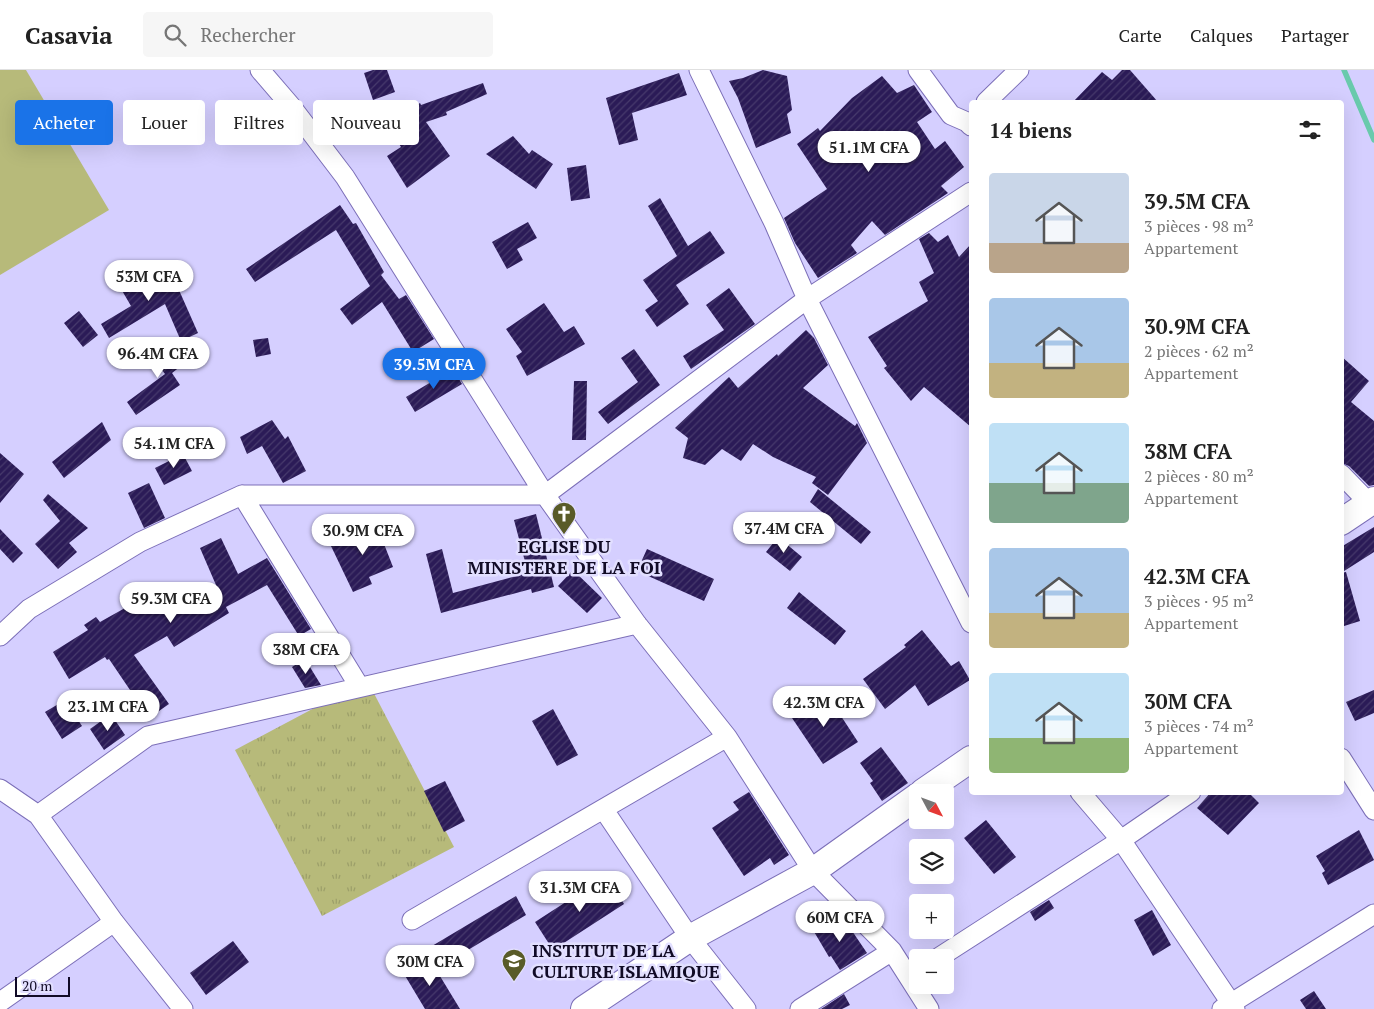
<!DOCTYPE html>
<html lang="fr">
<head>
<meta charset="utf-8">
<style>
	:root { --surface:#fff; --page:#f6f6f6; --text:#222; --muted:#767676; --line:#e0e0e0; --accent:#1a73e8 }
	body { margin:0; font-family:"PT Serif",serif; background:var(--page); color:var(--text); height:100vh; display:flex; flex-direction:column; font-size:19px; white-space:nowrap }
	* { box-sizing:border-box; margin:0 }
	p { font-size:16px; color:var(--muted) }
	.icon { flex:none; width:28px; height:28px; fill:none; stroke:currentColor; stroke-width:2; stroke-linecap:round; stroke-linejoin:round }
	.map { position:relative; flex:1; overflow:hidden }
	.drawer { position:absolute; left:969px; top:30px; width:375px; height:695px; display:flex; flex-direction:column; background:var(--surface); border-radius:5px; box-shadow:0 5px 20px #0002 }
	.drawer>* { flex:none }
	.hud { position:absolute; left:15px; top:30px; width:475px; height:45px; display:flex; gap:10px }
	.needle { width:32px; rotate:131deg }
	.buttons { position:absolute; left:909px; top:714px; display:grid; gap:10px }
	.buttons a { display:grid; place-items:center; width:45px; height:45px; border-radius:5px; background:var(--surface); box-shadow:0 5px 20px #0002; font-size:25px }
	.scale { position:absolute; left:15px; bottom:12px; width:55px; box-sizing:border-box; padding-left:5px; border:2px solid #110b26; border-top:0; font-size:14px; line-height:18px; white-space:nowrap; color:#110b26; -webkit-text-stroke:4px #e2dfff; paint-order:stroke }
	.price { position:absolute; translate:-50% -42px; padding:0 11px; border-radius:18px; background:#fff; color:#222; font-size:16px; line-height:32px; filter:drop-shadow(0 1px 2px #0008) }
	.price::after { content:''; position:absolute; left:50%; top:30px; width:15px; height:11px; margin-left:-8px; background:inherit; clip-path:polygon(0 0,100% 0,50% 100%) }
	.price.selected { background:var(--accent); color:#fff }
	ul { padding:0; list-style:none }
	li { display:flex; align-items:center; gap:15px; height:125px; padding:0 20px }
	li span { display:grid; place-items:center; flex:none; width:140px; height:100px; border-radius:5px; color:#555 }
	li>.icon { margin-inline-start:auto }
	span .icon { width:60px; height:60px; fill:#fffc; stroke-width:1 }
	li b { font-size:21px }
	h2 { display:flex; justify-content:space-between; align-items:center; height:60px; padding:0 20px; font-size:21px }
	.tag { padding:0 18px; border-radius:5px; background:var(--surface); box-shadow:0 5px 20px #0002; font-size:18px; line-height:45px }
	.tag.selected { background:var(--accent); color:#fff }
	header { display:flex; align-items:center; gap:30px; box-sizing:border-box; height:70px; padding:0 25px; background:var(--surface); border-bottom:1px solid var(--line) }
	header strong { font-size:24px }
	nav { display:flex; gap:28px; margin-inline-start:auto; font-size:18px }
	.search { width:350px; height:45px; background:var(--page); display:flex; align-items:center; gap:12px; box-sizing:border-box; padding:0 18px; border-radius:5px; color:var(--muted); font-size:19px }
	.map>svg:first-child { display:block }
	.park { fill:url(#park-tufts) }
	.pitch { fill:#b7ba7a }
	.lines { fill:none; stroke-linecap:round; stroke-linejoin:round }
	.stream { stroke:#69caac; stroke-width:5.5 }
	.building { fill:url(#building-hatch) }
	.street-casing { stroke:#7c6fb8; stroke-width:21 }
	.secondary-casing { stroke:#7c6fb8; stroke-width:28 }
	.street { stroke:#fff; stroke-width:19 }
	.secondary { stroke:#fff; stroke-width:26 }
	.labels { text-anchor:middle; stroke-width:5; stroke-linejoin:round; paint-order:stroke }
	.poi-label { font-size:18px; font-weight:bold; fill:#110b26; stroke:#e2dfff }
</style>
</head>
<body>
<header>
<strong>Casavia</strong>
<div class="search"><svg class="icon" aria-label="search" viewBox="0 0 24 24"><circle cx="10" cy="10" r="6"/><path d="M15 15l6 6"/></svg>Rechercher</div>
<nav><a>Carte</a><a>Calques</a><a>Partager</a></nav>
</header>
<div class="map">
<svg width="1374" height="939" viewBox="0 0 1374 939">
	<defs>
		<pattern id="park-tufts" width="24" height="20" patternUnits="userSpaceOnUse" patternTransform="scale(1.25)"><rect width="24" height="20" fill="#b7ba7a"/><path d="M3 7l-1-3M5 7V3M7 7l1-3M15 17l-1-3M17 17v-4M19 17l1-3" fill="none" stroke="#9c9f69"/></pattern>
		<pattern id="building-hatch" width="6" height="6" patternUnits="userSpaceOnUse" patternTransform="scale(1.25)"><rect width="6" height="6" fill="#2b1b57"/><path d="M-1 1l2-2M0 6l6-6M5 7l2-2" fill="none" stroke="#473a6c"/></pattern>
	</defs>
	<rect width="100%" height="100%" fill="#d5cfff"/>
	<path class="park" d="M367,610L454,777L322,846L235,680Z"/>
	<path class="pitch" d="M0,0H26L109,140L0,205Z"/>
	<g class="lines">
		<path class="stream" d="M1344,0L1374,70"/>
	</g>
	<path class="building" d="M373,0H387L395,22L373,30L364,3Z
		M763,0L787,6L792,40L787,44L791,63L756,78L738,28L729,11L743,8Z
		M1122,0H1130L1158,32H1073L1102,2L1112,10Z
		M679,3L687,25L632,43L638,70L619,75L606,28Z
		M882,6L897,23L914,15L932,42L917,52L935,79L945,71L964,97L941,116L948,123L885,165L872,151L851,175L857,183L818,208L795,173L784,148L827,119L797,74L818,58L820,61L852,28Z
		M483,13L487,24L446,42L447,45L426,52L450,86L407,118L387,86L401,77L386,54L420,33L421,35Z
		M513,66L529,84L532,80L553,94L536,119L486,84Z
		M586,95L590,128L571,131L567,98Z
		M660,128L688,176L710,161L725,183L676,215L689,234L657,257L645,240L658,231L643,210L677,186L648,136Z
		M340,135L353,154L356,153L384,202L381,205L399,229L406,225L434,269L413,282L382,232L352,255L340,239L370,216L336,160L255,212L246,199Z
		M528,152L537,168L517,179L523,190L507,199L492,172Z
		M929,163L938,172L948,165L959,187L971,174V357L924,317L911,331L884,298L887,296L868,267L928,231L919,212L934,203L919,169Z
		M126,191L140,215L171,202L198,263L181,271L165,234L109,268L101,254L131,236L110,200Z
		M729,218L755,254L691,299L683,286L724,260L706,235Z
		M544,233L564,262L574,256L585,274L527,306L516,286L522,282L506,259Z
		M79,241L98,265L83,277L64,253Z
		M806,260L814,268L828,295L803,318L855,356L857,353L867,373L828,425L812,413L816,407L773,387L753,374L741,391L722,379L705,395L683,388L688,368L675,358L729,307L738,318L777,284L778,286Z
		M268,268L271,284L256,287L253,270Z
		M161,270L181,296L172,303L180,315L136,345L127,332L165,304L147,281Z
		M634,279L660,315L608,354L598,342L638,312L621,288Z
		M1341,286L1369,311L1351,332L1374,351V415L1369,416L1349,396L1341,393Z
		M453,299L462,314L415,342L406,327Z
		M574,311H587L586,370H572Z
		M272,350L285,369L288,366L306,401L283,413L262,376L247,384L240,367Z
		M102,352L111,370L64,408L52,392Z
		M0,383L24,404L0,433Z
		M183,384L192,401L164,415L155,398Z
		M149,413L165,448L144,458L128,423Z
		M818,419L871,462L861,474L810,432Z
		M48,424L88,458L69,473L77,482L58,499L35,474L60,451L43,430Z
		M536,444L554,517L532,523L531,519L441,543L426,484L442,479L453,523L528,503L514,450Z
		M375,451L393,497L369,507L372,514L353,522L331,476L356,464L354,460Z
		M1374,457V482L1341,503V477Z
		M0,459L23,483L13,493L0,479Z
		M778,467L802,487L790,501L766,482Z
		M221,468L238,504L267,488L311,559L299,566L267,515L226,537L229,543L174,577L167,566L134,585L169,634L149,648L109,589L107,590L105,587L69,609L53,582L88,560L84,555L96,547L100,552L141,529L147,539L182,518L194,539L219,522L200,478Z
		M647,479L714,509L704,531L637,501Z
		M573,500L602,528L587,543L558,516Z
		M1346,502L1360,551L1341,557V503Z
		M799,522L846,561L835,575L787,538Z
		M922,560L951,596L959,591L970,610L928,636L915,615L885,639L863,609L906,577L904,575Z
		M305,589L321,615L305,618L292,597Z
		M824,620L858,672L823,694L790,645Z
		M1374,620V643L1355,651L1346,632Z
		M65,630L82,656L62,669L45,642Z
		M553,639L578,685L557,696L532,651Z
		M111,644L125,665L104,680L90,659Z
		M881,677L908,713L882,731L870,713L873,711L860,693Z
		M445,711L465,751L444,762L424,721Z
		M749,722L789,785L774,795L770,788L744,806L712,758L739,740L733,732Z
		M1211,722H1248L1259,733L1228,765L1197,738Z
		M986,750L1016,787L994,804L964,768Z
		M1359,760L1374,790L1328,815L1322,803L1325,801L1316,786Z
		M606,806L624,834L553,880L535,852Z
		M516,826L526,845L443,895L432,876Z
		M1049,830L1054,838L1035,851L1030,842Z
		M1152,840L1171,875L1153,886L1134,850Z
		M844,849L867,883L840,900L831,886L829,887L813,860L826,852L829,857Z
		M233,871L249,892L206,925L190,903Z
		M429,888L460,939H425L404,904Z
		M1314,921L1326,939H1306L1300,930Z
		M844,924L850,935L842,939H821Z"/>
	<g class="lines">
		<defs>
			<path id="street" d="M260,0L291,36L345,107L545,425L637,554L727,667L813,801L892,881L929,939
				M699,0L774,153L807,229L971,553
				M918,0L951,45L967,52L971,56
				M986,32L1019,0
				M1341,404L1369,433
				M242,425L359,616
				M0,566L29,539L140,472L242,425H545L807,229L971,122
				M1341,688L1374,740
				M0,719L38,745L114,852L183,939
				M1080,722L1121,770L1235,939
				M604,740L690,868L746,939
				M38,745L148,666L637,554
				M412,850L727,667
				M938,888L1121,770L1191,722
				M0,932L114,852
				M800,939L892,881
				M1222,939L1374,844"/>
			<path id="secondary" d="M1341,452L1374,430
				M923,722L971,689
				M584,939L690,868L813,801L918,726"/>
		</defs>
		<use href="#street" class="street-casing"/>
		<use href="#secondary" class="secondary-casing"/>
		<use href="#street" class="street"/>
		<use href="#secondary" class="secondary"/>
	</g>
	<defs>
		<symbol id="church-pin" viewBox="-11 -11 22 30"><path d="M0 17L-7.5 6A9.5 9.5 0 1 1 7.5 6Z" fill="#595b28" stroke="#e2dfff"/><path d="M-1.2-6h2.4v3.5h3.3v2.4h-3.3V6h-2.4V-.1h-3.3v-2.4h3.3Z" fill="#fff"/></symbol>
		<symbol id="school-pin" viewBox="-11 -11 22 30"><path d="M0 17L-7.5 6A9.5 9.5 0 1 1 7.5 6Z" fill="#595b28" stroke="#e2dfff"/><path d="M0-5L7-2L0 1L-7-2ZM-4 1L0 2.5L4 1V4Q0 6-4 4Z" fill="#fff"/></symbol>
	</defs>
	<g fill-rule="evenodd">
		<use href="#church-pin" x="550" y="430" width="28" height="38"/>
		<use href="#school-pin" x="500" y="877" width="28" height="38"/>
	</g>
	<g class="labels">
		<g class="poi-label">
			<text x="564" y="483">EGLISE DU<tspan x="564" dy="21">MINISTERE DE LA FOI</tspan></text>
			<text x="532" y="887" text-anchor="start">INSTITUT DE LA<tspan x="532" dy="21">CULTURE ISLAMIQUE</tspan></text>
		</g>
	</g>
</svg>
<div class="buttons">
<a><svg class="needle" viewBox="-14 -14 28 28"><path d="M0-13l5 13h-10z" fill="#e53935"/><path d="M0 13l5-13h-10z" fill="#767676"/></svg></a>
<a><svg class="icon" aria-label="layers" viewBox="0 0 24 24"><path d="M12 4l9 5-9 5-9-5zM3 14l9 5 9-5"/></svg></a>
<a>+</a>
<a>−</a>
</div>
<div class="scale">20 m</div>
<b class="price" style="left:869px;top:103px">51.1M CFA</b>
<b class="price" style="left:149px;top:232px">53M CFA</b>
<b class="price" style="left:158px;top:309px">96.4M CFA</b>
<b class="price selected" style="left:434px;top:320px">39.5M CFA</b>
<b class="price" style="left:174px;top:399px">54.1M CFA</b>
<b class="price" style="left:784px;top:484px">37.4M CFA</b>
<b class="price" style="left:363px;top:486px">30.9M CFA</b>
<b class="price" style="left:171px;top:554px">59.3M CFA</b>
<b class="price" style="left:306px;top:605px">38M CFA</b>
<b class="price" style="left:824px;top:658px">42.3M CFA</b>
<b class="price" style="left:108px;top:662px">23.1M CFA</b>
<b class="price" style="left:580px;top:843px">31.3M CFA</b>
<b class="price" style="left:840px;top:873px">60M CFA</b>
<b class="price" style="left:430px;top:917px">30M CFA</b>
<div class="hud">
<a class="tag selected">Acheter</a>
<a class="tag">Louer</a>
<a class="tag">Filtres</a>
<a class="tag">Nouveau</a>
</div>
<section class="drawer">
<h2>14 biens<svg class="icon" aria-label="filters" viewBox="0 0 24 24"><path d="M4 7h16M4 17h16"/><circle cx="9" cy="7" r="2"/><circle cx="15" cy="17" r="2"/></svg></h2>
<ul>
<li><span style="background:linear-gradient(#c9d6e8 70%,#b9a48a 0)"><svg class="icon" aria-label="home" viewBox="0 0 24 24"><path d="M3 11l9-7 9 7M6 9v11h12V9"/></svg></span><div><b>39.5M CFA</b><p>3 pièces · 98 m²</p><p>Appartement</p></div></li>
<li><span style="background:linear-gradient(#a9c7e8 65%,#c2b280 0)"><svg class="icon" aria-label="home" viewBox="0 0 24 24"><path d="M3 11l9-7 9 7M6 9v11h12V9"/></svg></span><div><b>30.9M CFA</b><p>2 pièces · 62 m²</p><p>Appartement</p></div></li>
<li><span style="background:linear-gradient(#bfe0f5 60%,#7fa58c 0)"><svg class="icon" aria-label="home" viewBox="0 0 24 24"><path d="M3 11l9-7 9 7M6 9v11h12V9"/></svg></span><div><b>38M CFA</b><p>2 pièces · 80 m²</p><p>Appartement</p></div></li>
<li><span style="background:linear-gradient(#a9c7e8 65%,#c2b280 0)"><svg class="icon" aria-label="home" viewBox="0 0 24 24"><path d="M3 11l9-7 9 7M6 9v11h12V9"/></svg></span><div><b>42.3M CFA</b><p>3 pièces · 95 m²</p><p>Appartement</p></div></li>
<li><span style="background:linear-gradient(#bfe0f5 65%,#8fb573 0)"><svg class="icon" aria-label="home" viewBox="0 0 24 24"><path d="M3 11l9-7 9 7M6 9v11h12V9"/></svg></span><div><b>30M CFA</b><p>3 pièces · 74 m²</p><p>Appartement</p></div></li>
</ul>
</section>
</div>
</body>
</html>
